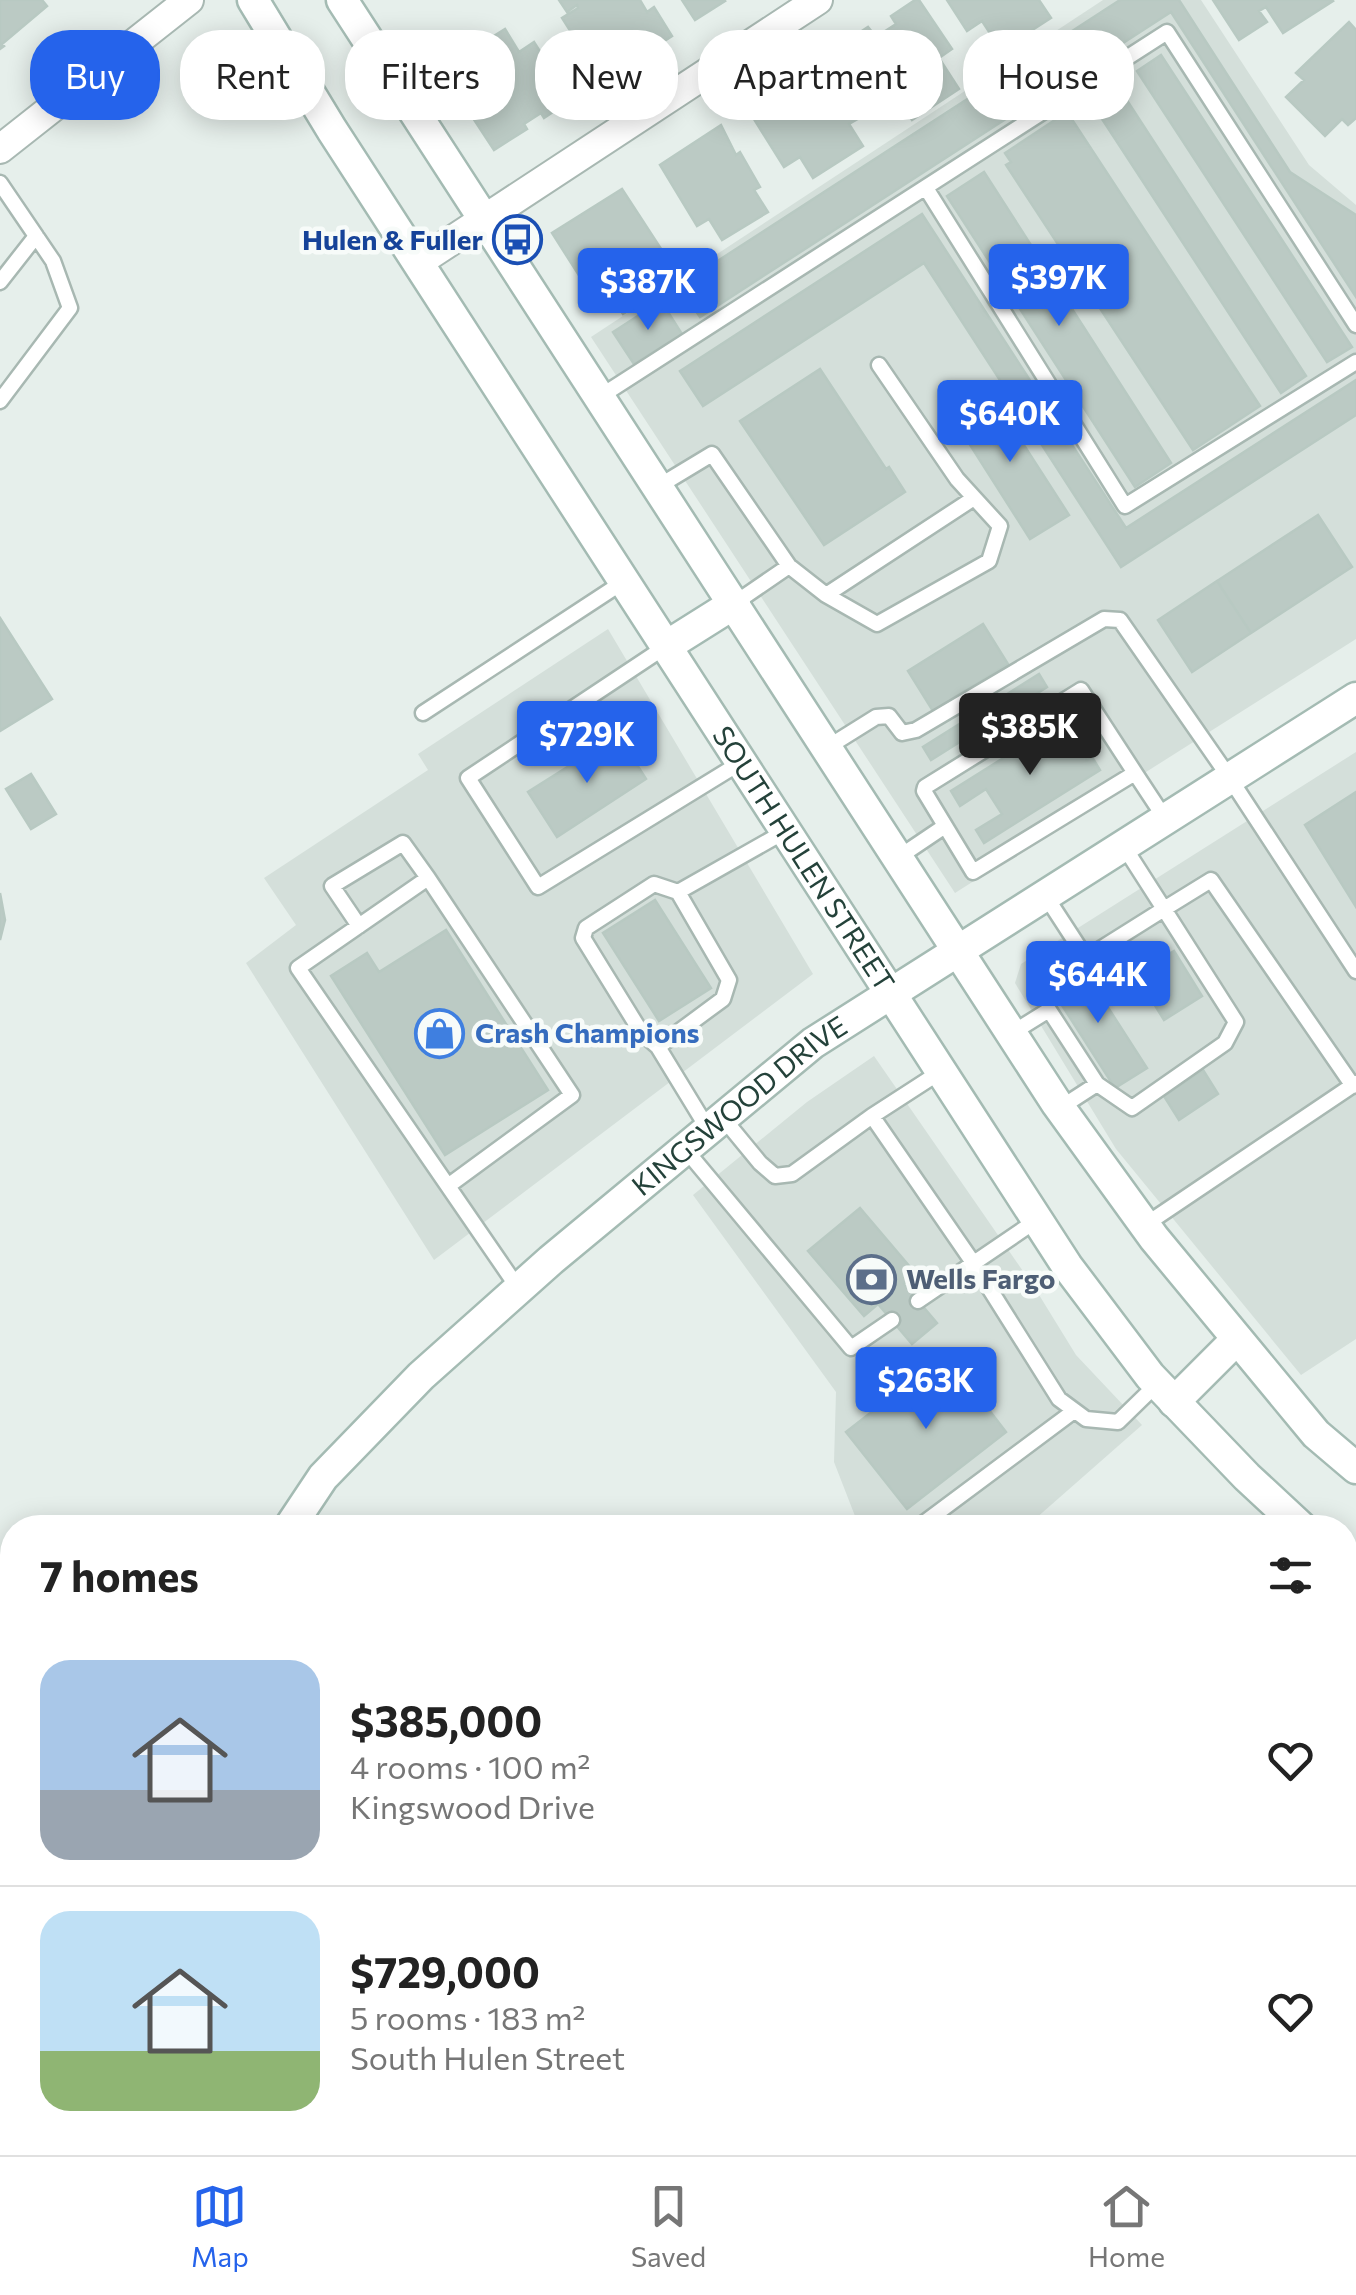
<!DOCTYPE html>
<html lang="en">
<head>
<meta charset="utf-8">
<style>
	:root { --surface:#fff; --page:#f2f2f2; --text:#222; --muted:#767676; --line:#e0e0e0; --accent:#2563eb }
	body { margin:0; font-family:Commissioner,sans-serif; background:var(--page); color:var(--text); height:100vh; display:flex; flex-direction:column; font-size:38px; white-space:nowrap }
	* { box-sizing:border-box; margin:0 }
	p { font-size:32px; color:var(--muted) }
	.icon { flex:none; width:55px; height:55px; fill:none; stroke:currentColor; stroke-width:2; stroke-linecap:round; stroke-linejoin:round }
	.map { position:relative; flex:1; overflow:hidden }
	.panel { position:absolute; left:0px; top:1515px; width:1358px; height:640px; display:flex; flex-direction:column; background:var(--surface); border-radius:40px 40px 0 0; box-shadow:0 5px 25px #0003 }
	.panel>* { flex:none }
	.hud { position:absolute; left:30px; top:30px; width:1298px; height:90px; display:flex; gap:20px }
	.price { position:absolute; translate:-50% -85px; padding:0 22px; border-radius:10px; background:var(--accent); color:#fff; font-size:32px; line-height:65px; filter:drop-shadow(0 2px 5px #0008) }
	.price::after { content:''; position:absolute; left:50%; top:60px; width:30px; height:22px; margin-left:-15px; background:inherit; clip-path:polygon(0 0,100% 0,50% 100%) }
	.price.current { background:#222; color:#fff }
	ul { padding:0; list-style:none }
	li { display:flex; align-items:center; gap:30px; height:250px; padding:0 40px }
	li+li { border-top:2px solid var(--line) }
	li span { display:grid; place-items:center; flex:none; width:280px; height:200px; border-radius:30px; color:#555 }
	li>.icon { margin-inline-start:auto }
	span .icon { width:120px; height:120px; fill:#fffc; stroke-width:1 }
	li b { font-size:42px }
	h2 { display:flex; justify-content:space-between; align-items:center; height:120px; padding:0 40px; font-size:42px }
	.chip { padding:0 35px; border-radius:40px; background:var(--surface); box-shadow:0 5px 25px #0003; font-size:35px; line-height:90px }
	.chip.current { background:var(--accent); color:#fff }
	.dock { display:flex; justify-content:space-around; align-items:center; height:140px; border-top:2px solid var(--line); background:var(--surface); font-size:28px; color:var(--muted) }
	.dock a { display:grid; justify-items:center; gap:5px }
	.dock .current { color:var(--accent) }
	.map>svg:first-child { display:block }
	.built { fill:#d4dfda }
	.building { fill:#bbcac4; stroke:#b8c9c2; stroke-width:2.5 }
	.lines { fill:none; stroke-linecap:round; stroke-linejoin:round }
	.lane-casing { stroke:#a8b8b2; stroke-width:19 }
	.street-casing { stroke:#a8b8b2; stroke-width:32 }
	.secondary-casing { stroke:#a4bbb3; stroke-width:35 }
	.lane { stroke:#fff; stroke-width:14 }
	.street { stroke:#fff; stroke-width:28 }
	.secondary { stroke:#fff; stroke-width:30 }
	.labels { text-anchor:middle; stroke-width:9; stroke-linejoin:round; paint-order:stroke }
	.transit-label { font-size:28px; font-weight:bold; fill:#164399; stroke:#f7fbf9; text-anchor:end }
	.street-label { font-size:28px; fill:#24423a; stroke:#f7fbf9 }
	.shop-label { font-size:28px; font-weight:bold; fill:#366cbe; stroke:#f7fbf9; text-anchor:start }
	.service-label { font-size:28px; font-weight:bold; fill:#4e5e75; stroke:#f7fbf9; text-anchor:start }
</style>
</head>
<body>
<div class="map">
<svg width="1356" height="2155" viewBox="0 0 1356 2155">
	<rect width="100%" height="100%" fill="#e6efeb"/>
	<path class="built" d="M1103,0H1201L1309,165L1356,205V639L955,893L591,337Z
		M608,629L813,974L434,1260L246,963L296,925L264,878L428,770L418,754Z
		M1356,752V1339L1301,1375L1116,1149L1015,983L1021,964Z
		M874,1056L1036,1290L1076,1355L1142,1425L1026,1527H864L855,1516L834,1462L836,1392L693,1195L807,1102Z"/>
	<path class="building" d="M0,0H42L47,6L2,44L4,46L0,49Z
		M559,0H640L647,12L654,7L672,36L602,81L562,18L578,8L577,5L567,12Z
		M682,0H724L725,1L695,20Z
		M915,0H919L952,49L939,58L959,89L912,120L892,89L878,98L842,44L868,27L876,37L896,24L891,16Z
		M947,0H1039L1051,18L1001,50L982,21L967,31Z
		M1120,0H1179L1290,172L1356,215V297L1171,12L700,317L679,286Z
		M1213,0H1332L1333,1L1283,33L1266,7L1259,11L1267,22L1239,40Z
		M1349,22L1356,30V118L1348,125L1342,119L1325,136L1286,97L1304,80L1296,73Z
		M505,29L519,52L534,42L571,100L544,118L541,113L524,124L527,129L494,150L456,92L470,83L456,60Z
		M1161,55L1352,347L1327,362L1137,71Z
		M825,59L861,117L849,124L863,146L813,178L800,157L784,167L747,108L774,92L776,96Z
		M1117,85L1306,376L1281,393L1091,102Z
		M1067,112L1260,406L1193,450L1006,165L1011,162L1005,153Z
		M721,125L736,155L740,152L760,187L754,190L768,212L722,240L709,219L697,226L660,165Z
		M984,172L1171,463L1135,487L947,196Z
		M622,189L665,255L654,263L668,285L623,314L609,293L596,302L552,233Z
		M922,214L1126,528L1356,380V415L1121,567L924,263L703,406L680,371Z
		M661,301L682,334L634,364L613,332Z
		M820,369L886,469L889,467L905,492L824,545L740,421Z
		M989,391L1069,515L1030,539L951,415Z
		M1318,515L1352,567L1251,633L1217,581Z
		M1217,581L1251,633L1192,672L1158,620Z
		M0,618L52,699L0,731Z
		M983,624L1008,664L933,711L908,671Z
		M1039,674L1047,687L931,760L923,747Z
		M1067,718L1076,732L1072,735L1087,760L1092,757L1100,770L984,843L976,830L1002,814L986,789L960,806L951,791Z
		M618,735L646,779L557,837L528,792Z
		M31,774L56,814L31,829L6,789Z
		M1356,792V907L1305,825Z
		M0,893L5,920L0,940Z
		M655,900L711,988L659,1021L603,933Z
		M446,930L548,1090L445,1155L331,976L367,953L379,972Z
		M1174,951L1202,996L1164,1020L1136,975Z
		M1080,964L1147,1068L1115,1088L1049,985Z
		M1203,1070L1218,1094L1179,1120L1164,1096Z
		M860,1208L916,1274L904,1284L937,1323L912,1344L878,1304L864,1316L808,1251Z
		M946,1354L1006,1432L907,1509L846,1432Z
		M1160,1517L1210,1520L1209,1528H1159Z
		M1345,1664L1356,1673V1714L1345,1727Z
		M1345,1887L1356,1893L1354,1950L1345,1946Z
		M67,2142H138L133,2155H73L76,2146Z
		M414,2142H465L460,2155H408Z
		M617,2142H654L658,2155H605L603,2146Z
		M857,2142H876L894,2155H845Z
		M1005,2142H1070L1063,2155H1019L1003,2146Z
		M1193,2142H1250L1243,2155H1209L1191,2146Z"/>
	<g class="lines">
		<defs>
			<path id="lane" d="M0,183L53,261L70,308L0,401
				M926,188L1125,506L1356,362
				M0,282L36,236
				M601,396L1167,32L1356,325
				M659,486L712,454L789,566
				M826,595L974,498
				M735,603L789,566L826,595L877,624L989,561L1000,526L957,479L879,365
				M665,647L468,778L538,887L740,763
				M1081,690L1135,773L973,872L924,791L925,787Z
				M423,713L623,582
				M828,747L876,717L889,716L902,733L916,730L1104,619L1120,620L1229,777L1356,971
				M1135,773L1164,817
				M899,857L945,826
				M1045,895L1086,958L1164,909L1123,845
				M359,926L332,886L403,843L428,878
				M1012,1033L1049,1010L1097,1084L1060,1108
				M658,1047L723,999L729,980L678,892
				M940,1072L872,1116L974,1264L1059,1399L1086,1419L1118,1422L1157,1384
				M1097,1084L1132,1108L1225,1043L1236,1022L1164,909L1211,880L1353,1086
				M723,1118L760,1163L775,1176L792,1174L872,1116
				M708,1129L658,1047L641,1032L583,938L586,928L654,884L678,892L784,832
				M685,1149L851,1348L892,1320
				M448,1186L572,1095L428,878L298,968L518,1288
				M1145,1225L1356,1083
				M918,1301L1037,1220
				M917,1528L1074,1411
				M284,2142L316,2153L332,2155
				M336,2155L359,2142
				M515,2155L521,2142"/>
			<path id="street" d="M0,149L189,0
				M419,262L818,0
				M1345,1823L1356,1831
				M755,2155L762,2142
				M1123,2155L1129,2142"/>
			<g id="secondary">
				<path id="s1" d="M253,0L332,130L1067,1266L1150,1376L1247,1477L1302,1528"/>
				<path d="M342,0L1057,1104L1154,1238L1316,1434L1356,1468"/>
				<path d="M665,647L735,603"/>
				<path d="M1174,1402L1237,1339"/>
				<path id="s2" d="M289,1528L323,1477L421,1376L551,1260L813,1043L1356,698"/>
				<path d="M1345,1565L1356,1574"/>
				<path d="M0,2137L12,2105"/>
			</g>
		</defs>
		<use href="#lane" class="lane-casing"/>
		<use href="#street" class="street-casing"/>
		<use href="#secondary" class="secondary-casing"/>
		<use href="#lane" class="lane"/>
		<use href="#street" class="street"/>
		<use href="#secondary" class="secondary"/>
	</g>
	<defs>
		<symbol id="bus-ring" viewBox="-11 -11 22 22"><circle r="9.5" fill="#f7fbf9" stroke="#1a4fb4" stroke-width="1.5"/><path d="M-5-6H5V4H4V6H2V4H-2V6H-4V4H-5ZM-3.5-4V0h7V-4ZM-3.5 1.2v1.5H-2V1.2ZM2 1.2v1.5H3.5V1.2Z" fill="#1a4fb4"/></symbol>
		<symbol id="shop-ring" viewBox="-11 -11 22 22"><circle r="9.5" fill="#f7fbf9" stroke="#3f7fe0" stroke-width="1.5"/><path d="M-5-2.5h2.3a2.7 3.5 0 0 1 5.4 0H5L5.5 6h-11ZM-1.5-2.5h3a1.5 2.3 0 0 0-3 0Z" fill="#3f7fe0"/></symbol>
		<symbol id="bank-ring" viewBox="-11 -11 22 22"><circle r="9.5" fill="#f7fbf9" stroke="#5c6f8a" stroke-width="1.5"/><path d="M-6-4H6V4H-6ZM0-2.3a2.3 2.3 0 1 0 0 4.6a2.3 2.3 0 1 0 0-4.6Z" fill="#5c6f8a"/></symbol>
	</defs>
	<g fill-rule="evenodd">
		<use href="#bus-ring" x="490" y="212" width="55" height="55"/>
		<use href="#shop-ring" x="412" y="1006" width="55" height="55"/>
		<use href="#bank-ring" x="844" y="1252" width="55" height="55"/>
	</g>
	<g class="labels">
		<g class="transit-label">
			<text x="483" y="250">Hulen &amp; Fuller</text>
		</g>
		<g class="street-label">
			<text dy="10" stroke="none"><textPath href="#s1" startOffset="1020">SOUTH HULEN STREET</textPath></text>
			<text dy="10" stroke="none"><textPath href="#s2" startOffset="620">KINGSWOOD DRIVE</textPath></text>
		</g>
		<g class="shop-label">
			<text x="475" y="1043">Crash Champions</text>
		</g>
		<g class="service-label">
			<text x="906" y="1289">Wells Fargo</text>
		</g>
	</g>
</svg>
<b class="price" style="left:1059px;top:329px">$397K</b>
<b class="price" style="left:648px;top:333px">$387K</b>
<b class="price" style="left:1010px;top:465px">$640K</b>
<b class="price current" style="left:1030px;top:778px">$385K</b>
<b class="price" style="left:587px;top:786px">$729K</b>
<b class="price" style="left:1098px;top:1026px">$644K</b>
<b class="price" style="left:926px;top:1432px">$263K</b>
<div class="hud">
<a class="chip current">Buy</a>
<a class="chip">Rent</a>
<a class="chip">Filters</a>
<a class="chip">New</a>
<a class="chip">Apartment</a>
<a class="chip">House</a>
</div>
<section class="panel">
<h2>7 homes<svg class="icon" aria-label="filters" viewBox="0 0 24 24"><path d="M4 7h16M4 17h16"/><circle cx="9" cy="7" r="2"/><circle cx="15" cy="17" r="2"/></svg></h2>
<ul>
<li><span style="background:linear-gradient(#a9c7e8 65%,#9aa5b1 0)"><svg class="icon" aria-label="home" viewBox="0 0 24 24"><path d="M3 11l9-7 9 7M6 9v11h12V9"/></svg></span><div><b>$385,000</b><p>4 rooms · 100 m²</p><p>Kingswood Drive</p></div><svg class="icon" aria-label="heart" viewBox="0 0 24 24"><path d="M12 20l-8-8c-3-5 5-10 8-4 3-6 11-1 8 4z"/></svg></li>
<li><span style="background:linear-gradient(#bfe0f5 70%,#8fb573 0)"><svg class="icon" aria-label="home" viewBox="0 0 24 24"><path d="M3 11l9-7 9 7M6 9v11h12V9"/></svg></span><div><b>$729,000</b><p>5 rooms · 183 m²</p><p>South Hulen Street</p></div><svg class="icon" aria-label="heart" viewBox="0 0 24 24"><path d="M12 20l-8-8c-3-5 5-10 8-4 3-6 11-1 8 4z"/></svg></li>
</ul>
</section>
</div>
<nav class="dock">
<a class="current"><svg class="icon" aria-label="map" viewBox="0 0 24 24"><path d="M3 6l6-2 6 2 6-2v14l-6 2-6-2-6 2zM9 4v14M15 6v14"/></svg>Map</a>
<a><svg class="icon" aria-label="saved" viewBox="0 0 24 24"><path d="M7 4h10v16l-5-4-5 4z"/></svg>Saved</a>
<a><svg class="icon" aria-label="home" viewBox="0 0 24 24"><path d="M3 11l9-7 9 7M6 9v11h12V9"/></svg>Home</a>
</nav>
</body>
</html>
